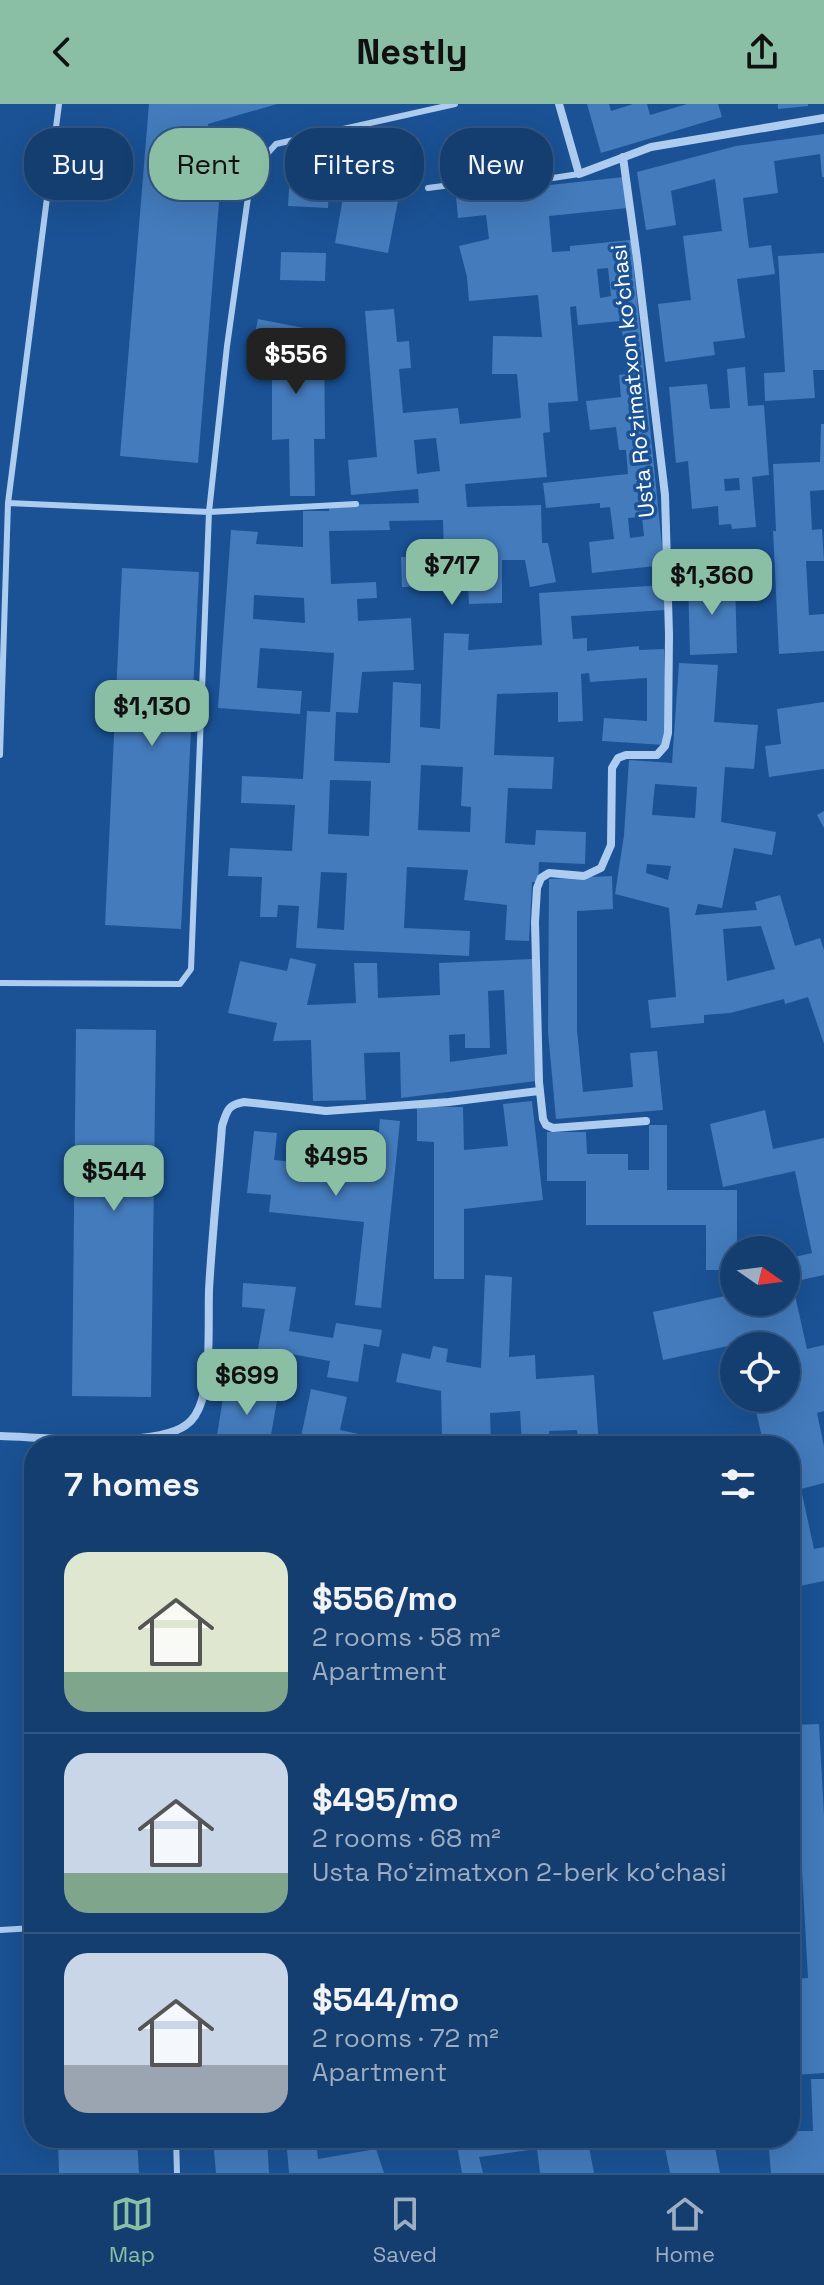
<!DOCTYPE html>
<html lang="en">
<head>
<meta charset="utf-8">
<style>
	:root { --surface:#143e70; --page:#1d4575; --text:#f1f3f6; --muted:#9daec3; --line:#335783; --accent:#8abfa5 }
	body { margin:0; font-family:"Space Grotesk",sans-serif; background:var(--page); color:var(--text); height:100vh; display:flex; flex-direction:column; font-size:30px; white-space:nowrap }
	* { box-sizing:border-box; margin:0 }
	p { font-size:26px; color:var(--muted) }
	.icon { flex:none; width:44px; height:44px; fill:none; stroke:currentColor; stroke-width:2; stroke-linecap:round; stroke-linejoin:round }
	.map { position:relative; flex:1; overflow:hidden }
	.sheet { position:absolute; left:24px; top:1332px; width:776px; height:712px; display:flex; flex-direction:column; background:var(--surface); border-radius:32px; box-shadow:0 8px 32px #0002,0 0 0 2px var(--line) }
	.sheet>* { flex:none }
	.guide { position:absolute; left:24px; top:24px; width:776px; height:72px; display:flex; gap:16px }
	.needle { width:52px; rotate:104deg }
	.buttons { position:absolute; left:720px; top:1132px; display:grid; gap:16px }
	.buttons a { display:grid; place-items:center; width:80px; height:80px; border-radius:50%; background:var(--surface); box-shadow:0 8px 32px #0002,0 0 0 2px var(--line); font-size:40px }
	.price { position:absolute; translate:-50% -68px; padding:0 18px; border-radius:16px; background:var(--accent); color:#111; font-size:26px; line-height:52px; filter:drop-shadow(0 2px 4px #0008) }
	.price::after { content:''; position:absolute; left:50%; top:48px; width:24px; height:18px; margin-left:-12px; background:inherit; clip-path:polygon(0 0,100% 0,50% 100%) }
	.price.selected { background:#222; color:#fff }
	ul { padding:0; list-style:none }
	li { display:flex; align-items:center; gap:24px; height:200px; padding:0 40px }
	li+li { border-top:2px solid var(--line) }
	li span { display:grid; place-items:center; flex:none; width:224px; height:160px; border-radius:24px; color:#555 }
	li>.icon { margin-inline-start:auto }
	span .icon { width:96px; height:96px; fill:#fffc; stroke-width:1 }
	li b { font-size:34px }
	h2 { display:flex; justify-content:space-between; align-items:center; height:96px; padding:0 40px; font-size:34px }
	.chip { padding:0 28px; border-radius:32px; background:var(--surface); box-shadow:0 8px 32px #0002,0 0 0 2px var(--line); font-size:28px; line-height:72px }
	.chip.selected { background:var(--accent); color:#111 }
	header { display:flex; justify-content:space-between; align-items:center; height:104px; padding:0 40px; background:var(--accent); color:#111; font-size:36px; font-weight:700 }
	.menu { display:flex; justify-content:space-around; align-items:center; height:112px; border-top:2px solid var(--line); background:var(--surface); font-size:22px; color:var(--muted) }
	.menu a { display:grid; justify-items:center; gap:4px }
	.menu .selected { color:var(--accent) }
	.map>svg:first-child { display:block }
	.building { fill:#437bbc; fill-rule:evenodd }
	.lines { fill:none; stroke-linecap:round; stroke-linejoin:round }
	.service { stroke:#adccf0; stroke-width:6 }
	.minor { stroke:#adccf0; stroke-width:8 }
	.labels { text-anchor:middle; stroke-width:7; stroke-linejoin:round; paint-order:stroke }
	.street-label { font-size:22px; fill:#fff; stroke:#1a5295 }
</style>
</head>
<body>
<header><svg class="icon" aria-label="back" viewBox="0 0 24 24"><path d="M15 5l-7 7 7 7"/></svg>Nestly<svg class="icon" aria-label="share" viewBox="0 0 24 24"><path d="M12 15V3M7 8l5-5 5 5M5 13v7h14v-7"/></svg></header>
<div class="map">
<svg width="824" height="2069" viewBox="0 0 824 2069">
	<rect width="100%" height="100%" fill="#1a5295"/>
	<path class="building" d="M149,0H277L208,20L205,47L223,49L198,359L120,352Z
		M587,0H609L611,7L633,0H647L650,11L687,0H718L722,13L601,49Z
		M778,0H808V2L778,5Z
		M824,30V73H822L820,50L774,57L778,89L743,94L749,144L771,141L775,170L737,175L745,234L713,238L715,251L665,258L658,200L691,196L683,132L722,127L715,75L671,87L676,121L646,126L637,68L736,42Z
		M296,48L331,50L328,104L288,102L290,69H296Z
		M347,71L401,81L388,149L335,139Z
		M624,73L628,104L549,112L552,148L570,147V142L631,136L664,461L592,469L589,438L614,435L610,403L600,404V399L546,404L543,379L628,370L626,346H619L616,323L590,326L586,297L621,293L619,271L627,270L621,217L578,221L576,202L570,203L578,297L548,299L550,328L543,329L547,373L465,380L467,403L541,401L542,439H548L556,478L530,483L525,456H502V499L469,500L468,481L402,483L401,453L444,452L443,416L389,417L390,426L329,427L331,480L376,478L377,494L357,495L358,517L411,514L414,566L362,568L358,609L336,608L334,657L390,659L393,578L421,580L420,623L440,625L444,529L469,530L468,546L542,541L539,489L664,481L665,506L571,512L573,535L587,534V547L639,542V546L664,545L665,573L664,641L602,637L604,614L647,617V574L590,578L589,569L581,570L583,617L558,618V588L497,590L494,651L554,653L552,685L508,684L505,739L535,741L536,726L586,728L585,760L539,758L538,778H532L529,837L505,836L507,801L464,796L468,766L407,763L404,824L470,827L469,852L296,844L299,802L278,801L277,813H260L262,773L228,772L230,744L292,747L295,701L241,699L242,672L303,675L307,607L330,608L334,549L260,544L257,584L302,587L300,610L218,604L231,426L258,428L256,440L303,443V407H329V401L419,399L418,385L351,391L348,356L377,353L365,207L394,205L397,238L409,237L411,264L399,265L403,309L458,304L460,320L521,314L517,270H492L493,232L542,233L538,191L469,197L467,173L459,142L489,135L486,111L458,114L456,91ZM608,164L611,192L600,194L597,165ZM436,334L440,367L417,370L414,336ZM642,413L644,432L630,434L628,414ZM254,491L304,494L305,519L253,515ZM421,661L463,663L461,702L471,703L470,728L418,726ZM330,676L371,677L369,732L328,730ZM321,768L347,769L344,826L317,824Z
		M281,148L326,149L325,177L280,176Z
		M824,149V266H813L815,294L765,297L764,269L785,268L778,152Z
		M258,215L324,228L325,335H314L315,392H290L289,335L272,336V273L293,272L294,260L250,252Z
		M745,263L748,302L764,301L769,371L752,373L756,423L732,425L731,420L719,421L718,402L692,405L688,357L676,359L669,283L707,280L710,305L730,304L727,265ZM739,374L740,386L725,387L724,375Z
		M821,320H824V386L810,387L812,426L822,425L824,457H806L809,511L824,510V547L779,550L773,427H776L773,360L820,358Z
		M122,464L199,468L181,825L105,821Z
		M735,476L737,549L690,551L688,477Z
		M679,559L718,561L714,618L758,621L754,665L725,663L721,718L776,728L772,751L734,744L722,804L698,800L695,811L757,806L755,798L780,791L795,842L820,834L824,846V940L808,893L785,900L784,895L730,909L704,911V919L651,924L648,896L676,893L669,804L615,790L624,731L629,656L672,659ZM655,680L697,683L695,714L652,711ZM647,760L671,762L668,776L646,769ZM761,822L775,865L727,877L723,825Z
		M824,598V665L769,673L765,642L781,640L777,605Z
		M824,707V724L817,711Z
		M612,772L613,805L577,807V926L583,988L633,983L630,949L657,947L663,1006L556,1015L548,928L549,775Z
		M290,854L316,860L307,901L356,899L354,859H377L378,894L440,891L439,859L532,855L536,977L401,994L400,948L364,949L366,996L313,997L311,936L273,937L277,919L228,909L240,857L287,867ZM504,886L507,950L450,958L449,931L465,930V944H490L488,887Z
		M76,925L156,926L151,1293L72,1292Z
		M532,997L543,1096L464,1105V1175H434V1038L417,1037V1003H463L464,1046L508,1042L503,1000Z
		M765,1006L773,1045L824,1034V1171L792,1178L807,1245L824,1241V1307L817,1309L824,1342V1379L801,1385L814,1445L824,1443V1477L790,1484V1342H764L753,1294H786V1242H742V1239L663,1256L653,1208L734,1190V1198H786V1155L812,1149L795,1067L723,1083L710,1020Z
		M380,1015L400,1017L381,1204L355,1201L364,1118L269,1108L271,1091L247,1089L254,1027L277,1029L274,1056L375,1066Z
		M649,1021H667V1086H737V1146H734V1166H706V1121H586V1077H547V1028H586L587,1050H628V1066H649Z
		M485,1171L512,1173L509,1253L535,1251L536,1275L594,1271L599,1342H579L577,1326L549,1327L550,1342H522L520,1307L490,1309L491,1342H299L311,1285L347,1293L340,1326L382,1335L442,1333L441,1287L396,1278L402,1249L430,1255L433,1242L448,1245L446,1258L481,1264Z
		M243,1179L296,1183L289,1227L333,1234L336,1219L382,1226L379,1243L364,1240L358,1278L327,1273L330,1257L285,1249L280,1278L253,1274L265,1205L242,1203Z
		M225,1282L278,1291L269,1342H245L216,1337Z
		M819,1620L824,1712V1969L795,1971L792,1928H790V1875L808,1874L794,1621Z
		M811,1975H824V2069H771L768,2034H790V2027H813Z
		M58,2034H137L139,2069H59Z
		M213,2034H267L269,2069H216Z
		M286,2034H316L318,2055L376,2045L384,2069H289Z
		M420,2034H600V2035L588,2038L594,2069H540L537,2045L479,2053L483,2069H462L456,2036L421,2041Z
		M663,2034H713L720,2069H670Z"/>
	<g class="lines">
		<path class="service" d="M428,84L481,77H533L579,70
			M8,399L209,408L227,242L248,93L257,61L276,40L455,0
			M0,651L8,399L59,0
			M0,879L180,880L191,865L209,408L356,400
			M161,1332V1342
			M0,1826L34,1824
			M176,2034L177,2069"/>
		<path class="minor" d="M559,0L579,70L651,43L824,14
			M623,53L637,155L665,391L669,530L668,629L665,642L657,651H626L618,654L612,664L611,741L601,764L584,772L549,769L541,774L537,784L535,818L539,978L543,1015L546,1021L553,1024L646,1017
			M0,1332C43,1333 154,1345 186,1321C195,1315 199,1306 202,1296C211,1261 208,1222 209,1186C212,1132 218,1077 222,1022C227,1007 227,1001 244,998L326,1007L449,998L539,987"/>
	</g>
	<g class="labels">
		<g class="street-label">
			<text transform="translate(632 277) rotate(-96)" y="8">Usta Roʻzimatxon koʻchasi</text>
		</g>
	</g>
</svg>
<div class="buttons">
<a><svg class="needle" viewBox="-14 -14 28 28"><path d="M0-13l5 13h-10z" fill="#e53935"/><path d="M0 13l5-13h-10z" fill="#9daec3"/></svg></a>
<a><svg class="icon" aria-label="locate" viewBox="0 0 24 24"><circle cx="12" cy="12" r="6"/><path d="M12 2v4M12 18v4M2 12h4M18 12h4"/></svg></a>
</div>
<b class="price selected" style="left:296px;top:292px">$556</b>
<b class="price" style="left:452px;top:503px">$717</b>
<b class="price" style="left:712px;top:513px">$1,360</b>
<b class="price" style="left:152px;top:644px">$1,130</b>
<b class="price" style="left:336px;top:1094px">$495</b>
<b class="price" style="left:114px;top:1109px">$544</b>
<b class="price" style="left:247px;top:1313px">$699</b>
<div class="guide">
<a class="chip">Buy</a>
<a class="chip selected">Rent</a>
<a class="chip">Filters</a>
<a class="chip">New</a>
</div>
<section class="sheet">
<h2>7 homes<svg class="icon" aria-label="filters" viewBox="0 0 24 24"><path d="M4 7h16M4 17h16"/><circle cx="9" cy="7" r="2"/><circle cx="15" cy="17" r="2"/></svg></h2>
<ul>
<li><span style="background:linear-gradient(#dfe7d0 75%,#7fa58c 0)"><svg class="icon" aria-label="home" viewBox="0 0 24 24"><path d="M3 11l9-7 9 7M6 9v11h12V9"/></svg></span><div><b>$556/mo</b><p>2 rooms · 58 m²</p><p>Apartment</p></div></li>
<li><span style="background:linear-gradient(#c9d6e8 75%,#7fa58c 0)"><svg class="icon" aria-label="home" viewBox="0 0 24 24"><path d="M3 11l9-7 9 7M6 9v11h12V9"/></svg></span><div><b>$495/mo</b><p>2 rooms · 68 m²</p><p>Usta Roʻzimatxon 2-berk koʻchasi</p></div></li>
<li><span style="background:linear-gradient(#c9d6e8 70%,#9aa5b1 0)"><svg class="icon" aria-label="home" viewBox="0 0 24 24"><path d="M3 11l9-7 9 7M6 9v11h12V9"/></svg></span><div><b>$544/mo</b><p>2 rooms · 72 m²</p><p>Apartment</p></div></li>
</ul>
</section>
</div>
<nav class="menu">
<a class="selected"><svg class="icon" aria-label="map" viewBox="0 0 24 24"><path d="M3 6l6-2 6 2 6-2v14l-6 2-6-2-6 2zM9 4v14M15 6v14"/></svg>Map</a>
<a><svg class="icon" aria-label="saved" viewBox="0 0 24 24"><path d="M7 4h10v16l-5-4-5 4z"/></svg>Saved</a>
<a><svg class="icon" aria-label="home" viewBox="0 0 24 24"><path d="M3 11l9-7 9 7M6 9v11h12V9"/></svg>Home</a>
</nav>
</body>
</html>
